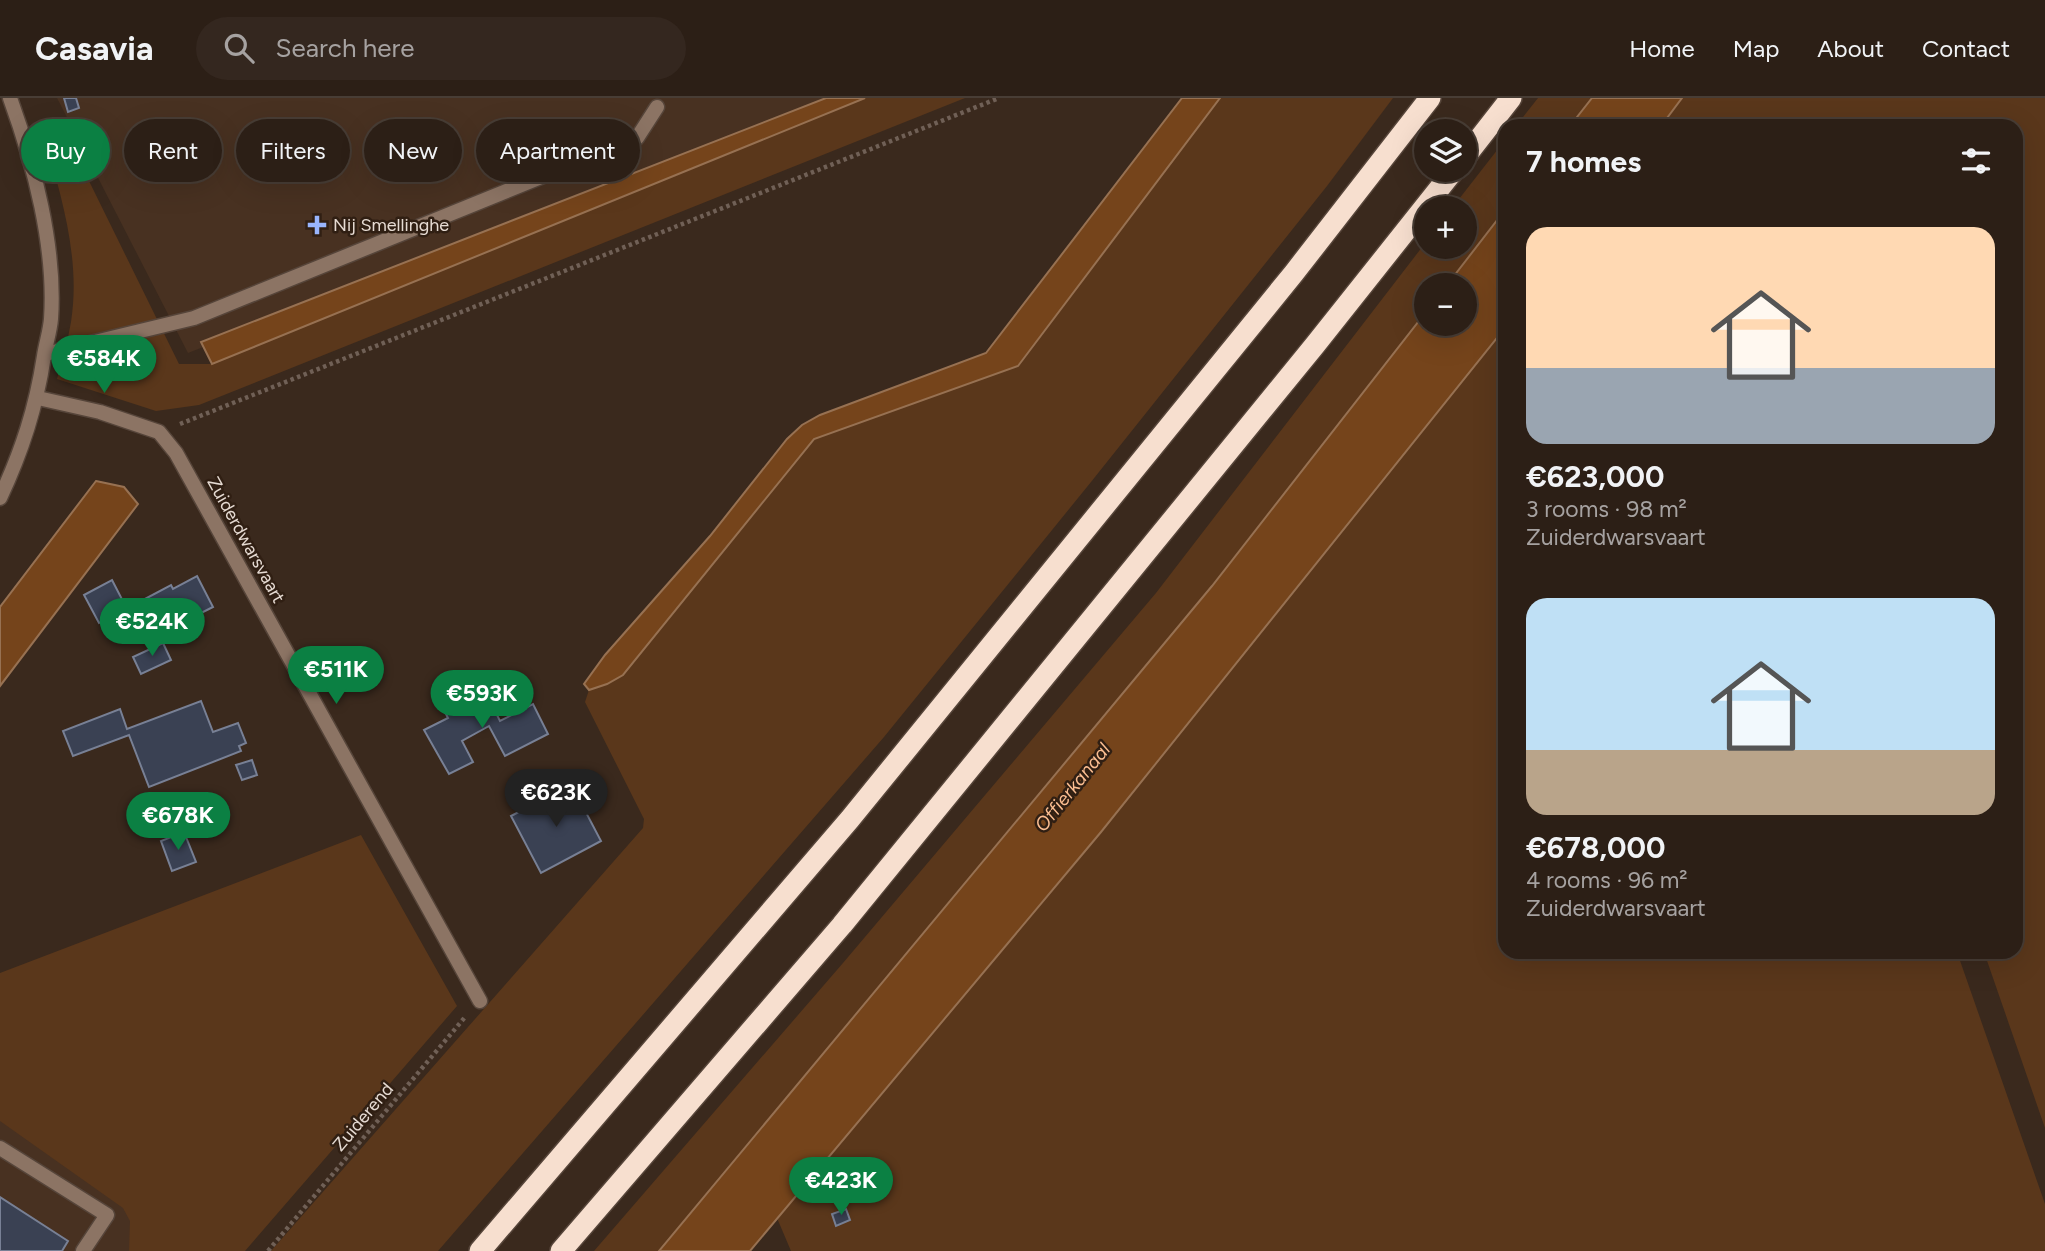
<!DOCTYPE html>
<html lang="en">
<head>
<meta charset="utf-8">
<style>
	:root { --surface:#2c1f16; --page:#34271f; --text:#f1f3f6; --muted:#a6a2a1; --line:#483d35; --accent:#0b8043 }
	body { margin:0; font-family:Figtree,sans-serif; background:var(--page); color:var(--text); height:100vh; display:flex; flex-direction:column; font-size:26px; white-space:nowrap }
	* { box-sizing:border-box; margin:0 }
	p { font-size:23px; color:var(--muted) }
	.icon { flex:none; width:38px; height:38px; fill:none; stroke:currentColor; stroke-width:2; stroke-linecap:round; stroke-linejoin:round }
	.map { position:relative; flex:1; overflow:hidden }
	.sheet { position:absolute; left:1498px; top:21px; width:525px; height:840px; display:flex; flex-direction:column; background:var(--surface); border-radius:21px; box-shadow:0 7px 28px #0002,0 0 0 2px var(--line) }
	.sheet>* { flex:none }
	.top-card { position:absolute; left:21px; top:21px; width:665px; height:63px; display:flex; gap:14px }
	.buttons { position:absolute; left:1414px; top:21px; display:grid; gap:14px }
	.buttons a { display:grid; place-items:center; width:63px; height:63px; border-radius:50%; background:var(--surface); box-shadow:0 7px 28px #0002,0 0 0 2px var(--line); font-size:35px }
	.price { position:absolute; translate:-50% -60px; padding:0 16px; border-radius:24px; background:var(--accent); color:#fff; font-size:23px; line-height:46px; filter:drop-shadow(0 2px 4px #0008) }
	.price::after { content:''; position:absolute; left:50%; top:42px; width:21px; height:16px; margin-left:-10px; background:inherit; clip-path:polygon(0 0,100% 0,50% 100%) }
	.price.current { background:#222; color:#fff }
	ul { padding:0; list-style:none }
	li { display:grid; align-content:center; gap:14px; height:371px; padding:0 28px }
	li span { display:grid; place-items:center; height:217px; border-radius:21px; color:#555 }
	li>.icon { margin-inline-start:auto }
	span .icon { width:126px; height:126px; fill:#fffc; stroke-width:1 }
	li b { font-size:30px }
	h2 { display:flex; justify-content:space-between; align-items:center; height:84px; padding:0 28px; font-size:30px }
	.chip { padding:0 24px; border-radius:32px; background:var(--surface); box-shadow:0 7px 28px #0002,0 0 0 2px var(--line); font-size:24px; line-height:63px }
	.chip.current { background:var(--accent); color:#fff }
	header { display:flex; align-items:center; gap:42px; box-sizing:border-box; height:98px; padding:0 35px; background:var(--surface); border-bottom:2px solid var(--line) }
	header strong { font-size:33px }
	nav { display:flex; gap:38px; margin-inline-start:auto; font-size:24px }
	.search { width:490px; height:63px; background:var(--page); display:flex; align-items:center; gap:18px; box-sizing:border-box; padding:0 24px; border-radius:38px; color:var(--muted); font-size:26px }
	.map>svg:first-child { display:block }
	.built { fill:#483121 }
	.green { fill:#5a371b }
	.water { fill:#75441b; stroke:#977152; stroke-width:2 }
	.building { fill:#3a4153; stroke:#788095; stroke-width:2 }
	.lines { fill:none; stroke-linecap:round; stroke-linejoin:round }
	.service-casing { stroke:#56453a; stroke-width:17 }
	.minor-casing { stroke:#56453a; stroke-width:17 }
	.tertiary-casing { stroke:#56453a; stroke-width:17 }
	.motorway-casing { stroke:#56453a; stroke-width:24 }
	.path { stroke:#706056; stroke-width:4.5; stroke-dasharray:3.5 3.5; stroke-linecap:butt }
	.service { stroke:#8c7464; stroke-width:14 }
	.minor { stroke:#8c7464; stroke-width:14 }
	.tertiary { stroke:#8c7464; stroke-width:14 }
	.motorway { stroke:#f7dfcf; stroke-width:21 }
	.poi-dot { fill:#99b5fd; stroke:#301f13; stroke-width:2.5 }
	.labels { text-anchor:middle; stroke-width:5; stroke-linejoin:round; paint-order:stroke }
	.poi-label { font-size:18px; fill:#e6dbd3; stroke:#301f13; text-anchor:start }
	.street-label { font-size:18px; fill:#e6dbd3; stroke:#301f13 }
	.water-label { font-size:19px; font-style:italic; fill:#fcbe91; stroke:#301f13 }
</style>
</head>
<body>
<header>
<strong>Casavia</strong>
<div class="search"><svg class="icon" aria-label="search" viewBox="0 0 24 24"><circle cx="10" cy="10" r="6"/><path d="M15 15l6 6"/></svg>Search here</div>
<nav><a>Home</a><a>Map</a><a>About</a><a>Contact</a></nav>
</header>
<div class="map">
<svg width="2045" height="1153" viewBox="0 0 2045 1153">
	<rect width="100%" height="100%" fill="#3a291d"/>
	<path class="built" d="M57,0H836L188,255Z
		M0,959L186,1153H0Z"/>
	<path class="green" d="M865,0H965L199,307L156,313L57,281C62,262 68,243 71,224C81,161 61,97 44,38L61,26L179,266H212Z
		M1220,0H1393L1327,88L1091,384L884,639L438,1153H271L643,730L644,721L585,604L589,592L607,586L623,577L814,341L1018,268Z
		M1538,0H1592L1570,28H1516Z
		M1682,0H2045V1030L1984,854H2016V28H1661Z
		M1505,42V112L1447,187H1426V214L1212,488L659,1153H594L843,865L1156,495L1426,144V149H1465V110H1452Z
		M1505,230V854H1957L2045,1106V1153H791L777,1120L1101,734Z
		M361,737L457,908L245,1153H129L130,1123L123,1110L0,1023V875Z"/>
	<path class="water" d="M826,0H865L212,266L201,244Z
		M1182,0H1220L1018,268L814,341L623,577L607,586L589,592L584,586L605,557L710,438L787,341L802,327L820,317L986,255Z
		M1592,0H1682L1661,28H1570Z
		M1505,112V230L1101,734L750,1153H659L1212,488L1426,214V226H1465V187H1447Z
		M96,383L124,389L138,406L0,588V509Z"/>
	<path class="building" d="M64,0H76L79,10L68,14Z
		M197,478L213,509L189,521L191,526L164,541L143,502L171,487L173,491Z
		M112,482L127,511L99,525L84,497Z
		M163,545L171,562L141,576L133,559Z
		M484,591L500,623L533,606L548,636L505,658L489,628L462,643L473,664L449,676L424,632L448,620L444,612Z
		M201,603L213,634L238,625L246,645L239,648L241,653L149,689L129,637L73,658L63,633L120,611L127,631Z
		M252,662L257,677L242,682L236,667Z
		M569,688L578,704L580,703L601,743L541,775L511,718Z
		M184,734L196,764L172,773L161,743Z
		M0,1099L68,1143L62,1153H0Z
		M846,1111L850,1122L836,1128L832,1116Z"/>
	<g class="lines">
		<defs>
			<path id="service" d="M45,256L194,220L637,40L657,9
				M0,1050L107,1117L83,1153"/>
			<path id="minor" d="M38,300L100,314L159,334L176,355L480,903"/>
			<path id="tertiary" d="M0,400C22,353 36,310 44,258C46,245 50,233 51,221C56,150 34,66 10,0"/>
			<path id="motorway" d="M1465,59L1511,0
				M480,1153L850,721L1294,175L1430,0
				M561,1153L842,827L1315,247L1454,72"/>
		</defs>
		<use href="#service" class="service-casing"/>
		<use href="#minor" class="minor-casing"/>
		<use href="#tertiary" class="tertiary-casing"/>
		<use href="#motorway" class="motorway-casing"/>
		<path class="path" d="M180,326L999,0
			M268,1153L466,918"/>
		<use href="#service" class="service"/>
		<use href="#minor" class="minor"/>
		<use href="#tertiary" class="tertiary"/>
		<use href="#motorway" class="motorway"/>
	</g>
	<path class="poi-dot" d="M313.5 116.5h7v7h7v7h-7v7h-7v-7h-7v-7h7z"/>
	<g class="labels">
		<g class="poi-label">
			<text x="333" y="133">Nij Smellinghe</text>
		</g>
		<g class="street-label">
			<text transform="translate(246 442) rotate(61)" y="6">Zuiderdwarsvaart</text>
			<text transform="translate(363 1019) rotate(-50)" y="6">Zuiderend</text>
		</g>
		<g class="water-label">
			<text transform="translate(1072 689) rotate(-51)" y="7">Offierkanaal</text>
		</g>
	</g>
</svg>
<div class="buttons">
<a><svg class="icon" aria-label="layers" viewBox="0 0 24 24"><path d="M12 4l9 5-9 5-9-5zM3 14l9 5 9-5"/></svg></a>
<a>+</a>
<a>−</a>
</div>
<b class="price" style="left:104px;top:297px">€584K</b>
<b class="price" style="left:152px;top:560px">€524K</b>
<b class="price" style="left:336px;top:608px">€511K</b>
<b class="price" style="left:482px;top:632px">€593K</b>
<b class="price current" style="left:556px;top:731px">€623K</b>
<b class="price" style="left:178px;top:754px">€678K</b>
<b class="price" style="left:841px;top:1119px">€423K</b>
<div class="top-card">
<a class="chip current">Buy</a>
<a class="chip">Rent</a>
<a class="chip">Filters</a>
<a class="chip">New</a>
<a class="chip">Apartment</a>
</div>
<section class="sheet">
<h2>7 homes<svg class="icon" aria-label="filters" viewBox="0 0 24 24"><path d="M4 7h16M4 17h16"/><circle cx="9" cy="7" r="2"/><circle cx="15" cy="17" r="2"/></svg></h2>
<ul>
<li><span style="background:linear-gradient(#ffd9b3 65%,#9aa5b1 0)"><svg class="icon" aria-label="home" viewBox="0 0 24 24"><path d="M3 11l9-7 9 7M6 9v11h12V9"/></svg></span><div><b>€623,000</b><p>3 rooms · 98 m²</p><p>Zuiderdwarsvaart</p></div></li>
<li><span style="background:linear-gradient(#bfe0f5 70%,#b9a48a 0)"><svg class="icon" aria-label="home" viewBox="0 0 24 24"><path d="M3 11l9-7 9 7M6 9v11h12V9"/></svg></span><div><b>€678,000</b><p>4 rooms · 96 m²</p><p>Zuiderdwarsvaart</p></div></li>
</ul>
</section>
</div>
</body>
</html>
